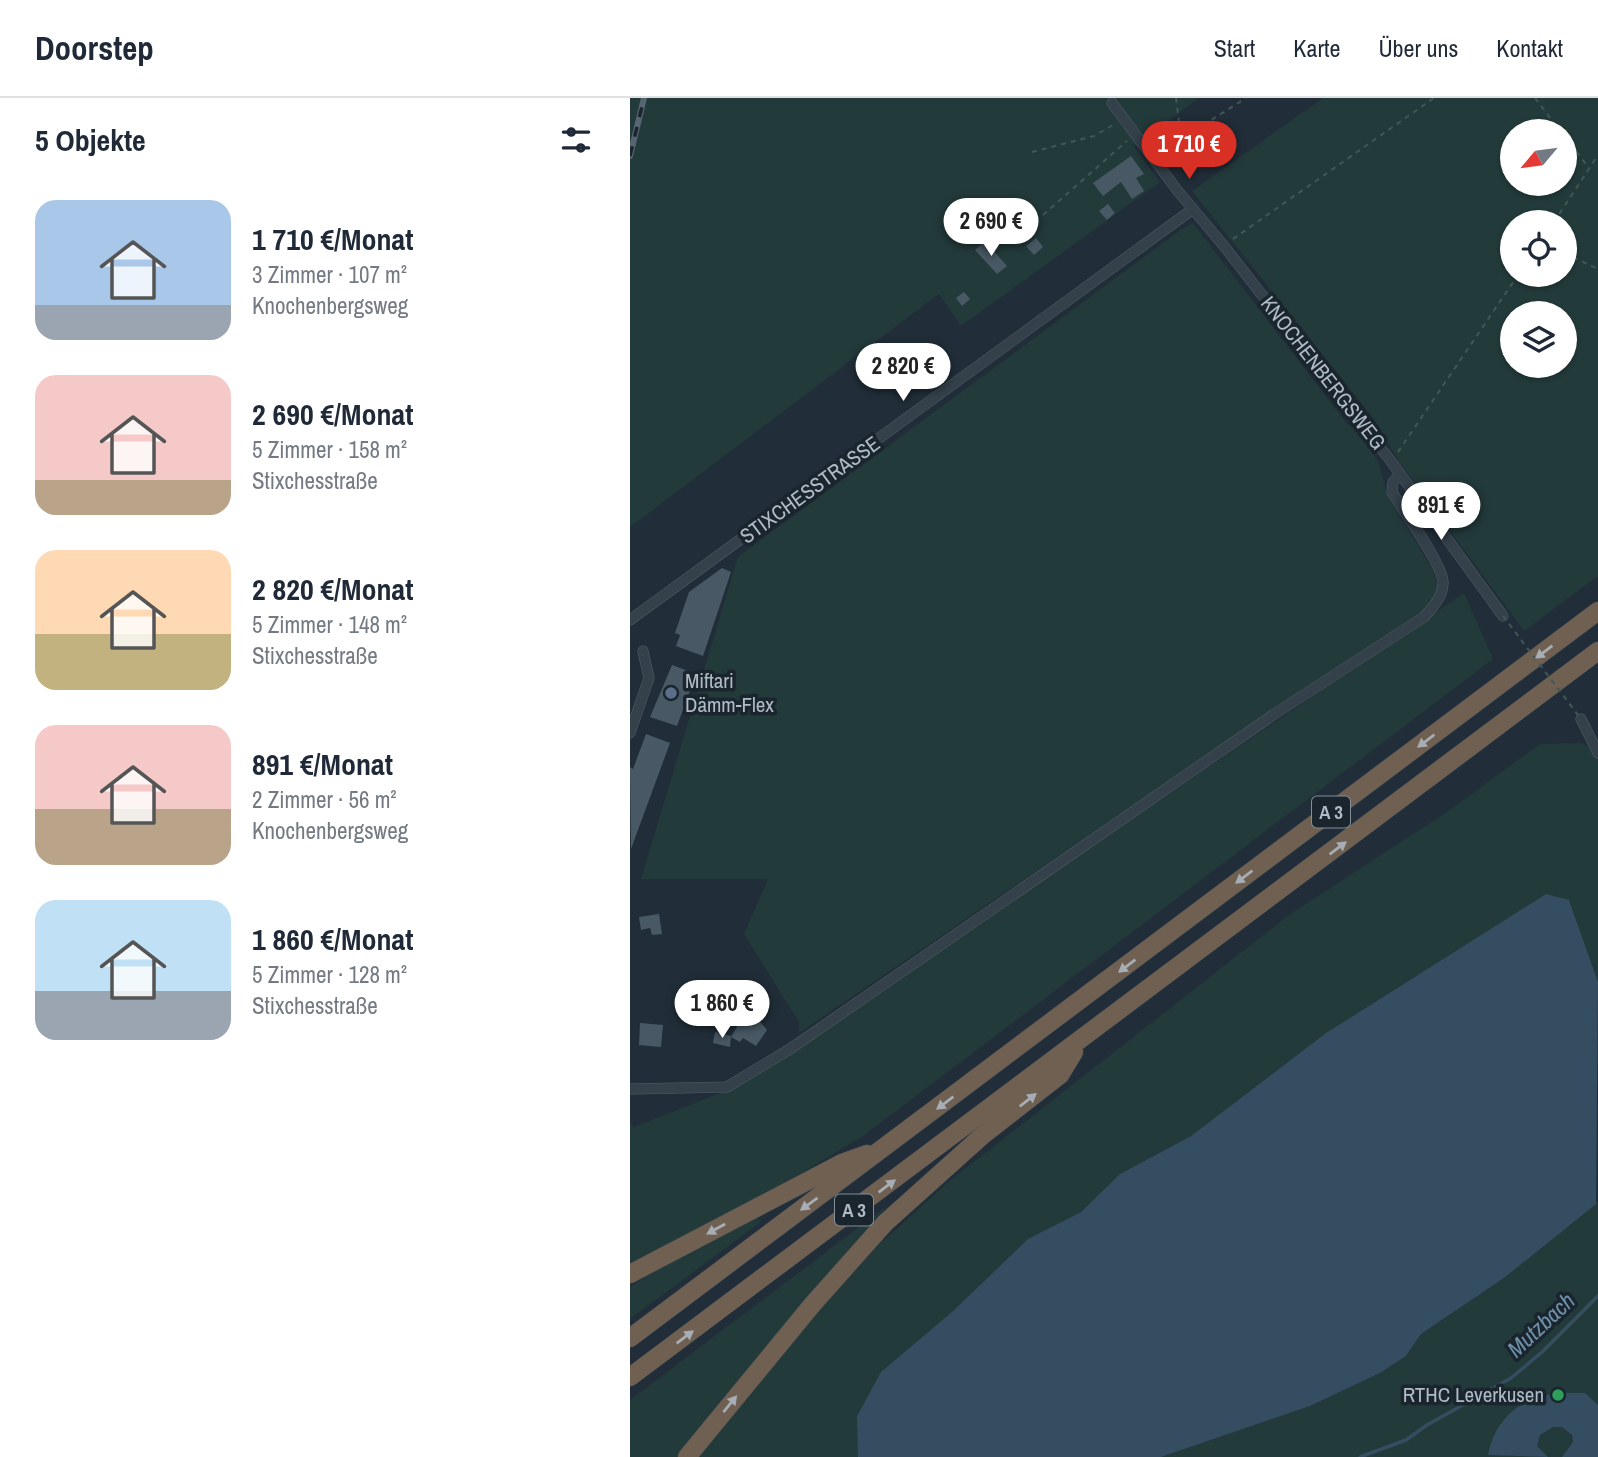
<!DOCTYPE html>
<html lang="de">
<head>
<meta charset="utf-8">
<style>
	:root { --surface:#fff; --page:#f2f2f3; --text:#1f2937; --muted:#747a83; --line:#e0e1e3; --accent:#d93025 }
	body { margin:0; font-family:"Archivo Narrow",sans-serif; background:var(--page); color:var(--text); height:100vh; display:flex; flex-direction:column; font-size:26px; white-space:nowrap }
	* { box-sizing:border-box; margin:0 }
	p { font-size:23px; color:var(--muted) }
	.icon { flex:none; width:38px; height:38px; fill:none; stroke:currentColor; stroke-width:2; stroke-linecap:round; stroke-linejoin:round }
	.map { position:relative; flex:1; overflow:hidden }
	.panel { display:flex; flex-direction:column; background:var(--surface); width:630px }
	.panel>* { flex:none }
	.needle { width:46px; rotate:241deg }
	.controls { position:absolute; left:870px; top:21px; display:grid; gap:14px }
	.controls a { display:grid; place-items:center; width:77px; height:77px; border-radius:50%; background:var(--surface); box-shadow:0 2px 5px #0004; font-size:35px }
	.price { position:absolute; translate:-50% -60px; padding:0 16px; border-radius:24px; background:#fff; color:#222; font-size:23px; line-height:46px; filter:drop-shadow(0 2px 4px #0008) }
	.price::after { content:''; position:absolute; left:50%; top:42px; width:21px; height:16px; margin-left:-10px; background:inherit; clip-path:polygon(0 0,100% 0,50% 100%) }
	.price.active { background:var(--accent); color:#fff }
	ul { padding:0; list-style:none }
	li { display:flex; align-items:center; gap:21px; height:175px; padding:0 35px }
	li span { display:grid; place-items:center; flex:none; width:196px; height:140px; border-radius:21px; color:#555 }
	li>.icon { margin-inline-start:auto }
	span .icon { width:84px; height:84px; fill:#fffc; stroke-width:1 }
	li b { font-size:30px }
	h2 { display:flex; justify-content:space-between; align-items:center; height:84px; padding:0 35px; font-size:30px }
	header { display:flex; align-items:center; gap:42px; box-sizing:border-box; height:98px; padding:0 35px; background:var(--surface); border-bottom:2px solid var(--line) }
	header strong { font-size:33px }
	nav { display:flex; gap:38px; margin-inline-start:auto; font-size:24px }
	main { display:flex; flex:1; min-height:0 }
	.map>svg:first-child { display:block }
	.green { fill:#233a3a; fill-rule:evenodd }
	.water { fill:#344d61 }
	.lines { fill:none; stroke-linecap:round; stroke-linejoin:round }
	.stream { stroke:#344d61; stroke-width:3.5 }
	.building { fill:#485965 }
	.street-casing { stroke:#525e67; stroke-width:11 }
	.highway-casing { stroke:#3f4b54; stroke-width:19 }
	.path { stroke:#405756; stroke-width:2; stroke-dasharray:5 5; stroke-linecap:butt }
	.street { stroke:#34404a; stroke-width:10 }
	.highway { stroke:#706051; stroke-width:18 }
	.rail-casing { stroke:#566571; stroke-width:6 }
	.rail { stroke:#1a252e; stroke-width:3.5; stroke-dasharray:10; stroke-linecap:butt }
	.path-bridge { stroke:#405756; stroke-width:2; stroke-dasharray:5 5; stroke-linecap:butt }
	.oneway { fill:#a6adb4 }
	.service-dot { fill:#5c6f8a; stroke:#1a252e; stroke-width:2.5 }
	.leisure-dot { fill:#2e9e5b; stroke:#1a252e; stroke-width:2.5 }
	.labels { text-anchor:middle; stroke-width:7; stroke-linejoin:round; paint-order:stroke }
	.shield { fill:#1a252e; stroke:#828e98; stroke-width:2 }
	.shield-label { font-size:19px; font-weight:bold; fill:#afbbc6 }
	.street-label { font-size:21px; fill:#afbbc6; stroke:#1a252e }
	.poi-label { font-size:21px; fill:#afbbc6; stroke:#1a252e; text-anchor:start }
	.water-label { font-size:23px; font-style:italic; fill:#6f90aa; stroke:#1a252e }
</style>
</head>
<body>
<header>
<strong>Doorstep</strong>
<nav><a>Start</a><a>Karte</a><a>Über uns</a><a>Kontakt</a></nav>
</header>
<main>
<section class="panel">
<h2>5 Objekte<svg class="icon" aria-label="filters" viewBox="0 0 24 24"><path d="M4 7h16M4 17h16"/><circle cx="9" cy="7" r="2"/><circle cx="15" cy="17" r="2"/></svg></h2>
<ul>
<li><span style="background:linear-gradient(#a9c7e8 75%,#9aa5b1 0)"><svg class="icon" aria-label="home" viewBox="0 0 24 24"><path d="M3 11l9-7 9 7M6 9v11h12V9"/></svg></span><div><b>1 710 €/Monat</b><p>3 Zimmer · 107 m²</p><p>Knochenbergsweg</p></div></li>
<li><span style="background:linear-gradient(#f6c9c9 75%,#b9a48a 0)"><svg class="icon" aria-label="home" viewBox="0 0 24 24"><path d="M3 11l9-7 9 7M6 9v11h12V9"/></svg></span><div><b>2 690 €/Monat</b><p>5 Zimmer · 158 m²</p><p>Stixchesstraße</p></div></li>
<li><span style="background:linear-gradient(#ffd9b3 60%,#c2b280 0)"><svg class="icon" aria-label="home" viewBox="0 0 24 24"><path d="M3 11l9-7 9 7M6 9v11h12V9"/></svg></span><div><b>2 820 €/Monat</b><p>5 Zimmer · 148 m²</p><p>Stixchesstraße</p></div></li>
<li><span style="background:linear-gradient(#f6c9c9 60%,#b9a48a 0)"><svg class="icon" aria-label="home" viewBox="0 0 24 24"><path d="M3 11l9-7 9 7M6 9v11h12V9"/></svg></span><div><b>891 €/Monat</b><p>2 Zimmer · 56 m²</p><p>Knochenbergsweg</p></div></li>
<li><span style="background:linear-gradient(#bfe0f5 65%,#9aa5b1 0)"><svg class="icon" aria-label="home" viewBox="0 0 24 24"><path d="M3 11l9-7 9 7M6 9v11h12V9"/></svg></span><div><b>1 860 €/Monat</b><p>5 Zimmer · 128 m²</p><p>Stixchesstraße</p></div></li>
</ul>
</section>
<div class="map">
<svg width="968" height="1359" viewBox="0 0 968 1359">
	<rect width="100%" height="100%" fill="#212e39"/>
	<path class="green" d="M0,0H569L504,49L530,84L331,228L309,196L0,429Z
		M693,0H968V478L894,533L768,362L743,320L562,93ZM882,33H934V86H882ZM882,124H934V177H882ZM882,215H934V268H882Z
		M563,125L717,326L729,332L749,366L757,396L803,472L808,489L805,501L791,516L641,613L169,935V924L114,836L138,781H11L108,459L552,131Z
		M834,495L863,561L233,1038L128,1101L0,1167V1024L4,1029L90,995L162,953Z
		M952,645L968,655V884L939,802L784,879L696,935L561,1038L490,1076L451,1114L398,1141L323,1213L251,1275L227,1318L228,1359H68L187,1215L250,1146L317,1085L659,817L817,714L910,646Z
		M968,1103V1359H531L680,1308L750,1275L776,1258L791,1236L874,1180Z
		M257,1108L47,1359H0V1302Z
		M127,1118L131,1124L0,1221V1189L38,1164Z"/>
	<path class="water" d="M916,796L939,802L968,884L966,1106L874,1180L791,1236L776,1258L750,1275L680,1308L531,1359H228L227,1318L251,1274L323,1213L398,1141L451,1114L490,1076L561,1038L696,935Z
		M927,1295H955L968,1307V1359H932L943,1344L942,1337L932,1329H923L910,1337L907,1348L918,1359L858,1357C865,1321 890,1300 927,1295Z"/>
	<g class="lines">
		<path class="stream" d="M730,1359L776,1342L797,1327L881,1280L912,1254L968,1198"/>
	</g>
	<path class="building" d="M501,58L514,76L506,80L514,93L502,101L491,84L473,98L463,85Z
		M478,106L485,115L477,122L469,113Z
		M406,140L413,149L404,157L396,148Z
		M355,143L377,168L367,176L345,152Z
		M334,194L340,201L332,208L326,200Z
		M92,470L101,474L73,558L46,548L50,537L45,535L59,494Z
		M42,567L66,576L47,628L20,619Z
		M16,636L40,645L1,751L0,669L3,671Z
		M29,816L32,836L22,837L20,830L11,832L9,819Z
		M113,918L119,921L127,920L137,932L126,948L113,940L110,944L101,939Z
		M10,925L33,927L31,949L9,947Z
		M85,934L101,938L100,949L83,945Z"/>
	<g class="lines">
		<defs>
			<path id="street" d="M482,5L547,92L594,148L760,362L873,518
				M0,522L563,111
				M951,621L968,655
				M0,635L19,580L13,553
				M0,991L97,989L160,951L643,617L794,519C803,509 812,500 813,486C815,469 772,411 762,394L763,384L770,376"/>
			<path id="highway" d="M0,1176L212,1065L237,1056
				M0,1240L968,513
				M0,1279L968,553
				M57,1359L182,1207L255,1125L353,1037L430,977L444,954"/>
		</defs>
		<use href="#street" class="street-casing"/>
		<use href="#highway" class="highway-casing"/>
		<path class="path" d="M546,0L551,41
			M905,0L930,33
			M934,38L959,70
			M402,54L464,38L483,27
			M531,54L616,0
			M413,117L497,43
			M924,124L968,57
			M603,141L804,0
			M934,155L968,171
			M768,354L888,177"/>
		<use href="#street" class="street"/>
		<use href="#highway" class="highway"/>
		<defs>
			<path id="rail" d="M0,58L14,0"/>
		</defs>
		<use href="#rail" class="rail-casing"/>
		<use href="#rail" class="rail"/>
		<path class="path-bridge" d="M873,518L951,621"/>
	</g>
	<defs><path id="oneway-solid" d="M-6-.8H1V-3.2L6.5 0L1 3.2V.8H-6Z" transform="scale(1.75)"/></defs>
	<g class="oneway">
		<use href="#oneway-solid" transform="translate(914 554) rotate(143)"/>
		<use href="#oneway-solid" transform="translate(796 643) rotate(143)"/>
		<use href="#oneway-solid" transform="translate(708 750) rotate(-37)"/>
		<use href="#oneway-solid" transform="translate(614 779) rotate(143)"/>
		<use href="#oneway-solid" transform="translate(497 868) rotate(143)"/>
		<use href="#oneway-solid" transform="translate(398 1002) rotate(-38)"/>
		<use href="#oneway-solid" transform="translate(315 1005) rotate(143)"/>
		<use href="#oneway-solid" transform="translate(257 1088) rotate(-37)"/>
		<use href="#oneway-solid" transform="translate(179 1106) rotate(144)"/>
		<use href="#oneway-solid" transform="translate(86 1131) rotate(151)"/>
		<use href="#oneway-solid" transform="translate(55 1239) rotate(-37)"/>
		<use href="#oneway-solid" transform="translate(100 1306) rotate(-51)"/>
	</g>
	<circle class="service-dot" cx="41" cy="595" r="7"/>
	<circle class="leisure-dot" cx="928" cy="1297" r="7"/>
	<g class="labels">
		<g class="shield">
			<rect x="682" y="698.5" width="38" height="31" rx="5"/>
			<rect x="205" y="1096.5" width="38" height="31" rx="5"/>
		</g>
		<g class="shield-label">
			<text x="701" y="721">A 3</text>
			<text x="224" y="1119">A 3</text>
		</g>
		<g class="street-label">
			<text transform="translate(693 275) rotate(52)" y="7">KNOCHENBERGSWEG</text>
			<text transform="translate(180 392) rotate(-36)" y="7">STIXCHESSTRASSE</text>
		</g>
		<g class="poi-label">
			<text x="55" y="590">Miftari<tspan x="55" dy="24">Dämm-Flex</tspan></text>
			<text x="914" y="1304" text-anchor="end">RTHC Leverkusen</text>
		</g>
		<g class="water-label">
			<text transform="translate(911 1227) rotate(-43)" y="8">Mutzbach</text>
		</g>
	</g>
</svg>
<div class="controls">
<a><svg class="needle" viewBox="-14 -14 28 28"><path d="M0-13l5 13h-10z" fill="#e53935"/><path d="M0 13l5-13h-10z" fill="#747a83"/></svg></a>
<a><svg class="icon" aria-label="locate" viewBox="0 0 24 24"><circle cx="12" cy="12" r="6"/><path d="M12 2v4M12 18v4M2 12h4M18 12h4"/></svg></a>
<a><svg class="icon" aria-label="layers" viewBox="0 0 24 24"><path d="M12 4l9 5-9 5-9-5zM3 14l9 5 9-5"/></svg></a>
</div>
<b class="price active" style="left:559px;top:83px">1 710 €</b>
<b class="price" style="left:361px;top:160px">2 690 €</b>
<b class="price" style="left:273px;top:305px">2 820 €</b>
<b class="price" style="left:811px;top:444px">891 €</b>
<b class="price" style="left:92px;top:942px">1 860 €</b>
</div>
</main>
</body>
</html>
